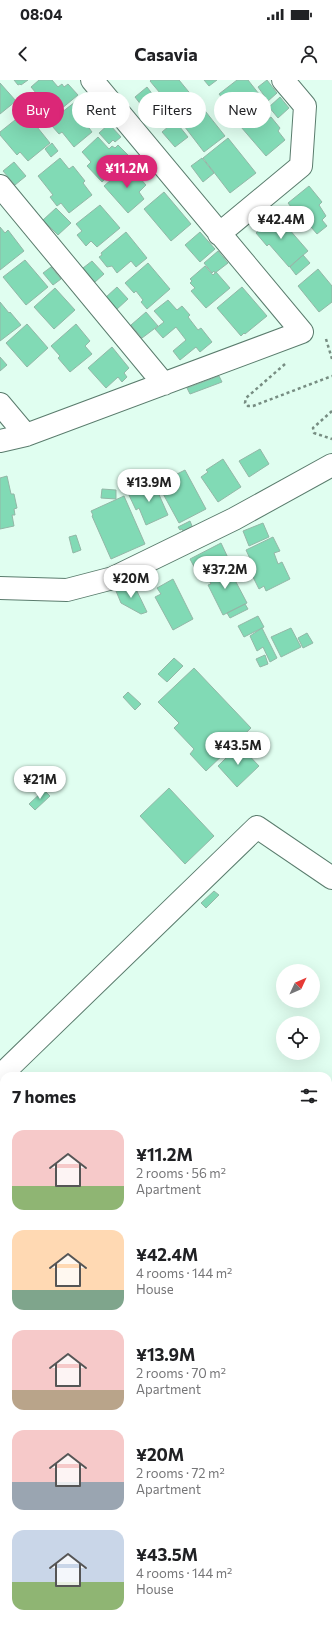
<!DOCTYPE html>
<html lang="en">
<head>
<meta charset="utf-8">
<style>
	:root { --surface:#fff; --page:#f2f2f2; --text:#202124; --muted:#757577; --accent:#db2777 }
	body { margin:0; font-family:Commissioner,sans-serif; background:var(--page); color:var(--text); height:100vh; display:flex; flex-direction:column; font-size:15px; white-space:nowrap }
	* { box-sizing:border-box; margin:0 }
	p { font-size:13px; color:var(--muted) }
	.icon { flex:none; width:22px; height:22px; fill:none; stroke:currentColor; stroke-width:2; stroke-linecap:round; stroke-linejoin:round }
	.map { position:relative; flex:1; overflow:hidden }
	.details { position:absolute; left:0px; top:992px; width:332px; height:556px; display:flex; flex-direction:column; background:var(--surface); border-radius:12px 12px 0 0; box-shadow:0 4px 16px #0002 }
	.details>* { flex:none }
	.top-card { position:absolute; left:12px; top:12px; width:308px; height:36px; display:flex; gap:8px }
	.needle { width:26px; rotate:46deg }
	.controls { position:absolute; left:276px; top:884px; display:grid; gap:8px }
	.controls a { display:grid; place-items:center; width:44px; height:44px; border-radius:50%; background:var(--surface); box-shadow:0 4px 16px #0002; font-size:20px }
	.price { position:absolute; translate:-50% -34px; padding:0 9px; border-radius:14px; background:#fff; color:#222; font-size:13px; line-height:26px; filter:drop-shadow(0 1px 2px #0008) }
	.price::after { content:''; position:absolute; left:50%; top:24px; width:12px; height:9px; margin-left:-6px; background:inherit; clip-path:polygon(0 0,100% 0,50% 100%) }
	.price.selected { background:var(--accent); color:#fff }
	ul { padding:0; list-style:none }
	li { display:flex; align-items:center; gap:12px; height:100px; padding:0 12px }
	li span { display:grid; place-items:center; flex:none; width:112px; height:80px; border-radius:12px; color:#555 }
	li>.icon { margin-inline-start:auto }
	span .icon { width:48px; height:48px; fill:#fffc; stroke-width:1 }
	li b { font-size:17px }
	h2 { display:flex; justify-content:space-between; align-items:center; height:48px; padding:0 12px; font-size:17px }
	.pill { padding:0 14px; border-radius:18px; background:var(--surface); box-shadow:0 4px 16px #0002; font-size:14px; line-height:36px }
	.pill.selected { background:var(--accent); color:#fff }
	.status { display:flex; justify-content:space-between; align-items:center; height:28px; padding:0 20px; background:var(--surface); direction:ltr }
	.status svg { height:11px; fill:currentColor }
	header { display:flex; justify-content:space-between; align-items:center; height:52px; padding:0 12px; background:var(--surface); font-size:18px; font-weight:700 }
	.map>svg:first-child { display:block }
	.building { fill:#81dab5; stroke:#93b7a7 }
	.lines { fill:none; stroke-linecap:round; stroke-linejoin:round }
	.minor-casing { stroke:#5a7c6d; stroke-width:24 }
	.path { stroke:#778d82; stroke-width:2.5; stroke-dasharray:3 3; stroke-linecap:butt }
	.minor { stroke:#fff; stroke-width:22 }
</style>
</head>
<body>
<div class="status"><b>08:04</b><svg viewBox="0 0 49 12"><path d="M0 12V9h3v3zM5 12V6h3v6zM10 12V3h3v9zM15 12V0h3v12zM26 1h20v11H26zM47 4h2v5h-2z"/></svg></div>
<header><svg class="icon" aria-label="back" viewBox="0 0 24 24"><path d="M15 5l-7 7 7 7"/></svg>Casavia<svg class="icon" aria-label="person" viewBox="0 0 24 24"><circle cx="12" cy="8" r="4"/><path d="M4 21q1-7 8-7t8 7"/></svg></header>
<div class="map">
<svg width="332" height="1548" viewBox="0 0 332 1548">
	<rect width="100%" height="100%" fill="#e0fef0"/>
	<path class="building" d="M14,0H28L21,5L20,4L18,5Z
		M39,0H52L58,7L62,4L64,7L68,4L78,15L49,39L31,17L36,13L31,7Z
		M151,0H179L193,17L174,33L163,20L165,19L150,1Z
		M204,0H217L209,6Z
		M237,0H248L266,23L241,42L219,14Z
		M267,0L277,13L268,21L258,7Z
		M0,3L16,21L0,34Z
		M147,7L157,20L145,30L135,17Z
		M280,17L289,28L278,38L269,27Z
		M19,21L24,27L18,32L13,26Z
		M75,22L77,25L79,23L92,39L86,44L92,52L74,67L62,52L59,54L52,46L55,43L52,40Z
		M198,22L225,56L204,72L178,38Z
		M261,30L268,39L271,37L280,48L278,51L285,60L266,76L241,47Z
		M25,32L50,63L28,81L20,72L17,75L0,55V52Z
		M175,41L188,57L175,67L162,52Z
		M109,44L121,57L115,62L113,60L109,64L99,53Z
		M98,57L109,69L112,66L115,68L118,65L129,76L102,102L87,86L91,82L82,72Z
		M228,58L256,93L230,113L203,78Z
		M52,63L58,71L51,77L45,69Z
		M60,78L69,89L73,86L85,101L83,103L92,115L69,133L61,123L57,126L50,117L53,115L38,96Z
		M202,78L214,93L203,102L191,86Z
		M14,82L26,96L15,105L3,91Z
		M128,85L146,105L139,112L144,119L128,133L104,106Z
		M309,106L322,122L319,125L326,136L322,140L327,146L317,154L311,147L308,149L288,123Z
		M164,112L191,144L171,161L144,129Z
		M100,125L120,148L97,167L91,161L86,166L77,155L82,151L76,144Z
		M56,128L71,143L58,155L43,140Z
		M275,133L308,171L289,187L269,164L267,166L256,153L258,151L256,149Z
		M0,147L5,153L8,150L24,171L0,190Z
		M126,152L147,178L136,187L131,181L117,193L112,186L107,187L99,177L102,175L101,173Z
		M200,152L215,169L200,182L185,165Z
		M218,171L228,183L215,193L214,191L212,193L204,183Z
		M303,175L310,183L296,195L290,187Z
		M25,180L48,207L26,225L3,197Z
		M92,181L104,194L95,202L83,188Z
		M148,183L170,209L147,229L141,222L143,220L136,211L134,213L125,203Z
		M205,186L213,195L216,192L230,208L206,228L191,211L195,208L190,203L192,201L190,199Z
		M51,187L61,199L53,205L43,193Z
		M318,189L332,206V222L319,232L298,206Z
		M117,207L128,219L116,230L105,218Z
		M242,207L267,236L245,254L244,253L241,256L217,228Z
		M55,208L75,230L54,249L34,227Z
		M168,220L177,230L182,226L190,235L188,237L198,250L201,248L212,262L200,272L196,267L180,280L173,271L186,260L176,247L163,258L155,249L164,242L154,231Z
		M0,222L9,233L10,232L21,245L0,261Z
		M146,232L158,246L142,258L131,245Z
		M27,244L48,268L27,287L6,263Z
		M76,244L90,261L85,266L92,274L70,292L58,278L60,276L51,266Z
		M112,267L129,288L124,293L127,297L122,302L118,297L106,308L88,288Z
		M0,277L7,285L0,291Z
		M219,296L222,302L190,314L187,308Z
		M260,369L269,384L249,397L239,381Z
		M223,379L241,407L218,422L201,397L208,392L206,390Z
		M185,390L206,429L179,443L155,399L165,394L167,399Z
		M7,396L11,414H14L17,428L14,429L15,435H12L14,446L0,449V398Z
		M153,401L168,435L146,445L139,428L136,430L128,413Z
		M102,409L116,410V419L101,418Z
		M124,416L145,464L111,479L92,436L93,435L91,431Z
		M190,441L192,446L183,451L182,449L180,450L178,447Z
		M263,443L269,457L249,466L243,451Z
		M76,455L81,470L73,473L69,457Z
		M273,457L280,471L274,473L278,484L282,482L290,499L266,511L264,506L259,509L248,487L253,485L246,470Z
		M221,463L229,480L199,496L190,479Z
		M226,483L247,523L223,535L208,505L211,504L206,494Z
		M173,499L193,539L173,550L155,517L161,514L157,508Z
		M133,503L147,532L141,534L121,523L116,511Z
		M245,524L248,529L230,538L227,533Z
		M258,536L264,547L244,557L238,546Z
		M262,548L277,578L270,582L263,567L257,571L250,556Z
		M291,548L301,567L281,577L271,557Z
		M307,553L313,563L303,568L298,558Z
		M265,575L268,584L260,587L256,579Z
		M174,578L183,586L167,602L158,594Z
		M194,588L251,648L206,691L190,674L194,669L174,648L179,643L158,622Z
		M128,612L141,624L135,630L123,617Z
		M239,665L259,686L237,707L218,686Z
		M169,708L214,756L185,784L140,736Z
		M44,710L50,716L35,730L29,724Z
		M214,811L219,815L206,828L201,823Z"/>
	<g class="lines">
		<defs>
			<path id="minor" d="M0,106L164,304
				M219,154L301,86L305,26L283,0
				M0,324L26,355
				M0,361L26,355L302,252L92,0
				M0,508L67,510L113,498L234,439L332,385
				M0,996L257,747L332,798
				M0,1430L4,1434
				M111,1544L115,1548"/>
		</defs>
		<use href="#minor" class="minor-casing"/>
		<path class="path" d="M326,259L332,279
			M285,284L246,318L245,323L248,326H253L332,296
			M332,331L313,348L314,353L332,359"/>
		<use href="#minor" class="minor"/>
	</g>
</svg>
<div class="controls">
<a><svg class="needle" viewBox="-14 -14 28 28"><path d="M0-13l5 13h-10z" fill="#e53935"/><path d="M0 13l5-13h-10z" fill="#757577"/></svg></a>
<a><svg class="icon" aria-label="locate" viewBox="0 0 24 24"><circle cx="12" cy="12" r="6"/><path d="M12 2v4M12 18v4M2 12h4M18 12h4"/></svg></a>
</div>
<b class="price selected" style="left:127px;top:109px">¥11.2M</b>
<b class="price" style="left:281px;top:160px">¥42.4M</b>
<b class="price" style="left:149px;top:423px">¥13.9M</b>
<b class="price" style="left:225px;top:510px">¥37.2M</b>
<b class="price" style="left:131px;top:519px">¥20M</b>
<b class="price" style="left:238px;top:686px">¥43.5M</b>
<b class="price" style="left:40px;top:720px">¥21M</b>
<div class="top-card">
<a class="pill selected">Buy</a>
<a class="pill">Rent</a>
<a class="pill">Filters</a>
<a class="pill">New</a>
</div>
<section class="details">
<h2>7 homes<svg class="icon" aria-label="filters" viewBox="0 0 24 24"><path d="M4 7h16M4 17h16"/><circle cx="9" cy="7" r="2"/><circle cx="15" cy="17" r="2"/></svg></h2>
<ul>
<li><span style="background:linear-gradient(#f6c9c9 70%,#8fb573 0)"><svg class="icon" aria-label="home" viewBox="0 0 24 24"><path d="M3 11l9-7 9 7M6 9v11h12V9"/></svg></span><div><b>¥11.2M</b><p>2 rooms · 56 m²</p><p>Apartment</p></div></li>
<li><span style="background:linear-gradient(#ffd9b3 75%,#7fa58c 0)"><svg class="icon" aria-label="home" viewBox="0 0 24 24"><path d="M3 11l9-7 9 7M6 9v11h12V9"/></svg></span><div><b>¥42.4M</b><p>4 rooms · 144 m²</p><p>House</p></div></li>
<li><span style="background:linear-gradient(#f6c9c9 75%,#b9a48a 0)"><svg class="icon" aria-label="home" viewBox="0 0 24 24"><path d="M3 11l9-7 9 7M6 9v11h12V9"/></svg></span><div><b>¥13.9M</b><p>2 rooms · 70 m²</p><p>Apartment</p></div></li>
<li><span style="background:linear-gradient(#f6c9c9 65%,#9aa5b1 0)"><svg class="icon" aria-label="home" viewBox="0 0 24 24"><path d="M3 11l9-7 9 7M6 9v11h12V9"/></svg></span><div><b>¥20M</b><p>2 rooms · 72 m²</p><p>Apartment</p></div></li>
<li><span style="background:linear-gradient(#c9d6e8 65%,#8fb573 0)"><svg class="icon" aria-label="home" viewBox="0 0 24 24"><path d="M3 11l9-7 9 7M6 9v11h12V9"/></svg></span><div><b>¥43.5M</b><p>4 rooms · 144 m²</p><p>House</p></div></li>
</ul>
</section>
</div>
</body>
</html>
